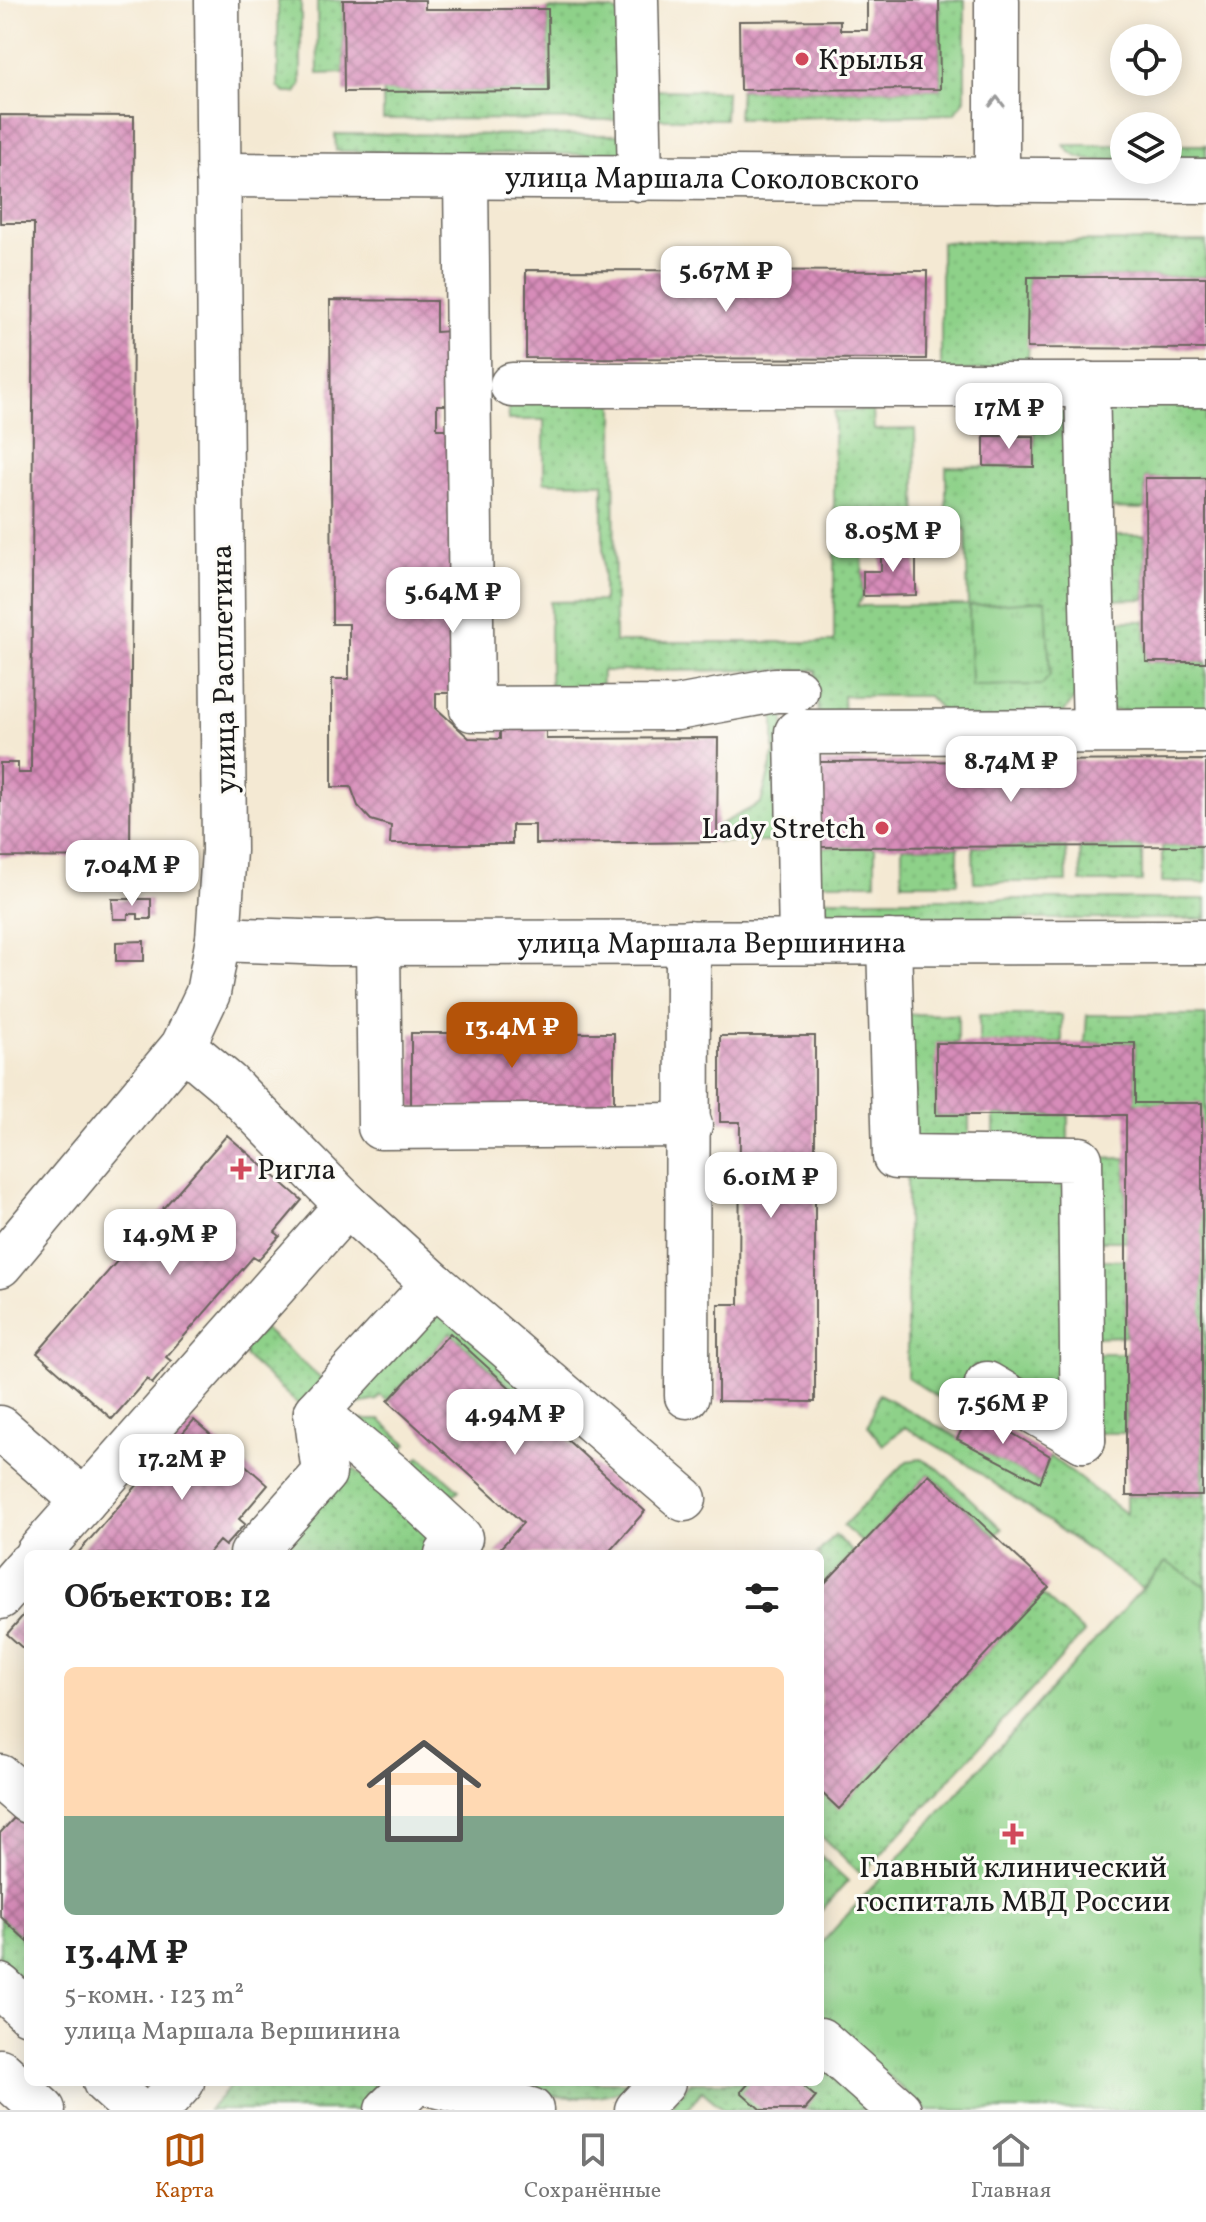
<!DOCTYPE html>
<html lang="ru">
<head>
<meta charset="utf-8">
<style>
	:root { --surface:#fff; --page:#f6f6f6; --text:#222; --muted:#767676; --line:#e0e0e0; --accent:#b45309 }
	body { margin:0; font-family:Vollkorn,serif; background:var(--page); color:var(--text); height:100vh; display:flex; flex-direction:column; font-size:30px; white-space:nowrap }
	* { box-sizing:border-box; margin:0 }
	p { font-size:26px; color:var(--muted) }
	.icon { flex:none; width:44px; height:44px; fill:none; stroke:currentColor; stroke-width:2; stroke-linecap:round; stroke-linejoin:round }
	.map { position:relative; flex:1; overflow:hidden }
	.drawer { position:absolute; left:24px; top:1550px; width:800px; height:536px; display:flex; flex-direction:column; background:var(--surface); border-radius:12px; box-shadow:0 4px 20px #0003 }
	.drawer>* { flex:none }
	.fabs { position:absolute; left:1110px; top:24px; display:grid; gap:16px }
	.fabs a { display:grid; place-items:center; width:72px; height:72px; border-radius:50%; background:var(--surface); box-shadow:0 4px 20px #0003; font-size:40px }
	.price { position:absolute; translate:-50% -68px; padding:0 18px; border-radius:16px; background:#fff; color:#222; font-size:26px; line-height:52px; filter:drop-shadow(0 2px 4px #0008) }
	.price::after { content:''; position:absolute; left:50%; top:48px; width:24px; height:18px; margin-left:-12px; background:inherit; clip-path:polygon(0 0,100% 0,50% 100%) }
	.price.active { background:var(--accent); color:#fff }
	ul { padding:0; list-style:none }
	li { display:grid; align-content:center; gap:16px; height:424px; padding:0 40px }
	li+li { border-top:2px solid var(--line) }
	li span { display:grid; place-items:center; height:248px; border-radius:12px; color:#555 }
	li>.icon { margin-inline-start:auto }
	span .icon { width:144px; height:144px; fill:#fffc; stroke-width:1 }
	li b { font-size:34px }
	h2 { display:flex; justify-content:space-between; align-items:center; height:96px; padding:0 40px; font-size:34px }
	.dock { display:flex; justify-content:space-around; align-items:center; height:112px; border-top:2px solid var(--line); background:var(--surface); font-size:22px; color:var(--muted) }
	.dock a { display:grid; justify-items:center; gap:4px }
	.dock .active { color:var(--accent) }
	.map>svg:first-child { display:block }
	.grass { fill:url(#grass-dots); stroke:#557652; stroke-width:2 }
	.park { fill:url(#park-tufts); stroke:#557652; stroke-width:2 }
	.building { fill:url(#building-cross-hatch) }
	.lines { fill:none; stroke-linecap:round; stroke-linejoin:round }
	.minor-casing { stroke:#68645c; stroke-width:47 }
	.minor { stroke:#fff; stroke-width:44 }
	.oneway { stroke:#999 }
	.poi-dot { fill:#d1495b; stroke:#fdfcf7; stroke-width:3 }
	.labels { text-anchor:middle; stroke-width:6; stroke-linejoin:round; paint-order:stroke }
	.poi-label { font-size:30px; fill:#1c1c1c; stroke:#fdfcf7; text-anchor:start }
	.street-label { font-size:30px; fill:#1c1c1c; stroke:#fdfcf7 }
</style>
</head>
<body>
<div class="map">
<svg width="1206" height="2110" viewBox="0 0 1206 2110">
	<defs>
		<pattern id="grass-dots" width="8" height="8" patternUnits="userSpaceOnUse" patternTransform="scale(2)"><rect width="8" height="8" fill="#8ed189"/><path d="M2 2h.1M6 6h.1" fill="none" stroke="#7ab376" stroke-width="1.8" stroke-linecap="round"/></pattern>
		<pattern id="park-tufts" width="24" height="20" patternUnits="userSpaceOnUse" patternTransform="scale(2)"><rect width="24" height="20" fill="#8ed189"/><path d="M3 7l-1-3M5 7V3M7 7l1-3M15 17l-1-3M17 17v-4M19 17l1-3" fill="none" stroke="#7ab376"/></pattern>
		<pattern id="building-cross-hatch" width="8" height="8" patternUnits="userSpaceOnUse" patternTransform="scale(2)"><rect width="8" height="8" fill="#d78cb9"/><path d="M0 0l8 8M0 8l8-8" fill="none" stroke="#ae7296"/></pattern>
	</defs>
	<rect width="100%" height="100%" fill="#fdfcf7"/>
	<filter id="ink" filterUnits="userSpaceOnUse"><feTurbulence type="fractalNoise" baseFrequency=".0125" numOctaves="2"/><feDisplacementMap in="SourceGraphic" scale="16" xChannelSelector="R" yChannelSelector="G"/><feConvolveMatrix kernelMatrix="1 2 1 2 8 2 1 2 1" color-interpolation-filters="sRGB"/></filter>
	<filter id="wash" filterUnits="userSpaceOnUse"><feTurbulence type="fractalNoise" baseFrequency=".006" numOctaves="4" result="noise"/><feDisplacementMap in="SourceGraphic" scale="32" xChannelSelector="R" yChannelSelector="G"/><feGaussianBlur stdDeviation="1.8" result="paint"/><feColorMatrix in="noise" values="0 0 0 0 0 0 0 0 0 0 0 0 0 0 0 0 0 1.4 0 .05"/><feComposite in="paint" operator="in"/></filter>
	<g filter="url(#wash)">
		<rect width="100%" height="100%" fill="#f4e9d3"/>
		<path class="grass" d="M278,0H301V85L296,93H285L278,86Z
			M317,0H343L344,73L318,74Z
			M939,0H965V100L954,114L738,119L740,90L940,89Z
			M548,9L613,10L626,18L627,120L383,119V91H548Z
			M649,90L726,91L725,119H648Z
			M335,134L628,135L629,155L336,151Z
			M1064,145H1124V160C1102,160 1077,165 1064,145Z
			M1168,145H1206V160H1168Z
			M1206,241V277H1028V367L941,372V242Z
			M508,398H614L615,642H834V411L873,410L874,430L915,429L917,537H862L863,596L857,606L968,605L966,529H946V467L1034,466V403C1057,402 1064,410 1073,429L1077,695L1058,720H951L928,696H843L844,722H819L816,670L602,671L601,703H550V602L603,601V483L544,482V420H508Z
			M1119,405H1206V478H1145V509L1102,508L1106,412Z
			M1102,535H1145V599L1103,600Z
			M1103,621H1145L1146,662H1206V718L1111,710Z
			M774,710L784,711V835L773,842H717V826L761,803L774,754Z
			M1066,846L1067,882H974L973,847Z
			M1080,846H1142V882H1081Z
			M1162,846H1206V883L1162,882Z
			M815,847H875V883H815Z
			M902,847H958V883H902Z
			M815,899H1206V919H835L822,911Z
			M909,1014L958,1015V1043H937L936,1115H969V1139H910Z
			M979,1015H1062V1043H979Z
			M1087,1015H1206V1586L1166,1563L1142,1588L967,1464L905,1427L883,1445L868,1426L879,1394L1039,1482L1050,1456L1126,1514V1496H1202L1201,1104L1135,1103V1043H1085Z
			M994,1115H1068V1142H994Z
			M1126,1158V1241H1094V1159Z
			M907,1173H1057L1072,1185L1075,1428L975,1365L945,1402L907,1377Z
			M1095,1260H1126V1336L1095,1337Z
			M433,1301L541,1397L531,1406L450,1333L388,1401L380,1395L377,1400L346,1407Z
			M264,1329L327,1384L301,1407L245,1356V1348Z
			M1095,1353H1126V1433H1095Z
			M348,1420H380L407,1444L391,1460Z
			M420,1456L459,1490L444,1505L408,1470Z
			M921,1459L939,1469L1002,1529L995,1536L929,1474L863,1543L843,1526L907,1461Z
			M354,1469L434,1535L426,1554H271L339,1476Z
			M835,1535L854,1553L820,1588V1554H817Z
			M1042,1594L1084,1633L862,1875L820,1835V1791L839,1808Z
			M820,1855L848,1881L820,1912Z
			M0,1916L28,1942V1995L0,1970Z
			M820,2057L880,2110H724L702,2091L686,2110H666L691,2082H820Z
			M234,2082H393L367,2110H208Z
			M474,2082H636C601,2110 518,2092 474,2082Z"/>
		<path class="park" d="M1046,600L1050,675L1042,685L971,686L969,606Z
			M1166,1562L1206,1586V2110H926L820,2016V1945Z"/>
		<g id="blocks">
			<path class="building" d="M343,0H425V9H548L549,91L344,92Z
				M867,0H939L940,89L740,90L739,21L840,20V30H867Z
				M0,115L134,116L130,858L0,857V763H18V773H31L34,223H0Z
				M526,270L927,271L926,359L526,358Z
				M1028,277H1206V349L1027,348Z
				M330,300L436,301V332L450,331V405H437V429H453L452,693H436V708L469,738L500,739V726L546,725V739L718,738L717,842L535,844V825H512V844H390L391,826L371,820L358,806L351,787H332V679H349V624H332Z
				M984,436H1034V467L984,466Z
				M1145,478H1206V662H1146Z
				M916,548V595L863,596V571H881V549Z
				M1206,760V846L815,847V762Z
				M112,899H151V919H138V914H128V919H113Z
				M144,941V961H116V942Z
				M411,1033H614V1108H411Z
				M720,1036H815V1402L718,1401V1304H739L740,1122H720Z
				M936,1043H1135V1103H1202V1496H1126V1115H936Z
				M227,1135L302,1200L275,1232L280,1236L258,1260L253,1257L166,1357L171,1361L152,1384L147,1379L112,1419L37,1353Z
				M450,1333L645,1511L607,1554H495L523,1523L388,1401Z
				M972,1409L1050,1456L1040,1482L957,1439Z
				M194,1420L268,1485L239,1519L245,1524L225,1546L219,1541L208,1554H77Z
				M929,1474L1049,1587L839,1809L820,1791V1588Z
				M28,1610V1653L7,1634Z
				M17,1815L28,1825V1942L0,1916V1833Z
				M750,2082H798L816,2097L805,2110H761L741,2092Z"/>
		</g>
	</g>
	<g filter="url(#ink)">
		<use href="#blocks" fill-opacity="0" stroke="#68645c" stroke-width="2"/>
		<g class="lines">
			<defs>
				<g id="minor">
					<path d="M636,0L640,179"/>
					<path id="s1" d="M218,175L1206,181"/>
					<path d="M466,177L472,709L677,708L775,690H796"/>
					<path d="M997,180V0"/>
					<path d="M1087,384L1095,731"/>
					<path d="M512,385H1206"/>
					<path id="s2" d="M218,939L330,943L1206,942"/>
					<path d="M378,942L380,1127L690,1125"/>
					<path d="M801,942L797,732L1206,731"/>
					<path d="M889,942L895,1157L1080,1159L1083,1440"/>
					<path d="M183,1046L227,1083L347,1205L434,1284"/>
					<path d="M0,1265L183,1046L208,993L218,939L224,851L217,0"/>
					<path d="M987,1384L1083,1440"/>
					<path d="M687,1396L688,942"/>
					<path d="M316,1412L393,1476L460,1538L447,1554"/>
					<path d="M0,1428L84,1501L347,1205"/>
					<path d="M37,1554L84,1501"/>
					<path d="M252,1554L324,1473L316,1412L434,1284L684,1499"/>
					<path d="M0,1597L28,1565"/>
					<path d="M0,1777L28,1801"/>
					<path d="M0,1986L28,2012"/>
					<path d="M820,2040L899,2110"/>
					<path d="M0,2071L43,2110"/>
					<path d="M105,2082L136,2110"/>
					<path d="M424,2082L490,2099"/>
					<path d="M514,2105L531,2110"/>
					<path d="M157,2110L182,2082"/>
					<path d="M387,2110L416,2082"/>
					<path d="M637,2110L663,2082"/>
				</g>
			</defs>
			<use href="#minor" class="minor-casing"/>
			<use href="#minor" class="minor"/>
		</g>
		<defs><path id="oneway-chevron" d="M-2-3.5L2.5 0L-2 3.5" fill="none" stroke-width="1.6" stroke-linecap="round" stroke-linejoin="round" transform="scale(2)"/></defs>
		<use class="oneway" href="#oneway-chevron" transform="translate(997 102) rotate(-90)"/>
	</g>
	<g class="poi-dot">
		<circle cx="802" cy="59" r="8"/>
		<circle cx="882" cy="828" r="8"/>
		<path d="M237 1157h8v8h8v8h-8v8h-8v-8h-8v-8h8z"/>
		<path d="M1009 1822h8v8h8v8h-8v8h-8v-8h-8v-8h8z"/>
	</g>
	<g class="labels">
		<g class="poi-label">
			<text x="818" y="69">Крылья</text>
			<text x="866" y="838" text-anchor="end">Lady Stretch</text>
			<text x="257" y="1179">Ригла</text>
			<text x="1013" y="1877" text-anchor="middle">Главный клинический<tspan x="1013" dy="34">госпиталь МВД России</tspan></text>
		</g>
		<g class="street-label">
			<text dy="10" stroke="none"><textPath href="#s1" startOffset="494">улица Маршала Соколовского</textPath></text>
			<text transform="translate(223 669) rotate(-91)" y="10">улица Расплетина</text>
			<text dy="10" stroke="none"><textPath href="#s2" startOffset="494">улица Маршала Вершинина</textPath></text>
		</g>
	</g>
</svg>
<div class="fabs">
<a><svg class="icon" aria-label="locate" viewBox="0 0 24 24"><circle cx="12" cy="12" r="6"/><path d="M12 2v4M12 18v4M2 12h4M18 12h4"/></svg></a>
<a><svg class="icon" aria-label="layers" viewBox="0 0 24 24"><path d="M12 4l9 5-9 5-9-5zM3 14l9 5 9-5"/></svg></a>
</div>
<b class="price" style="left:726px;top:314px">5.67M ₽</b>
<b class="price" style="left:1009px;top:451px">17M ₽</b>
<b class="price" style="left:893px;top:574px">8.05M ₽</b>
<b class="price" style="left:453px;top:635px">5.64M ₽</b>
<b class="price" style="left:1011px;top:804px">8.74M ₽</b>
<b class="price" style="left:132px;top:908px">7.04M ₽</b>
<b class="price active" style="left:512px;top:1070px">13.4M ₽</b>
<b class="price" style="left:771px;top:1220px">6.01M ₽</b>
<b class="price" style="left:170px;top:1277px">14.9M ₽</b>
<b class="price" style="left:1003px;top:1446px">7.56M ₽</b>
<b class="price" style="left:515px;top:1457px">4.94M ₽</b>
<b class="price" style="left:182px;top:1502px">17.2M ₽</b>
<section class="drawer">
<h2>Объектов: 12<svg class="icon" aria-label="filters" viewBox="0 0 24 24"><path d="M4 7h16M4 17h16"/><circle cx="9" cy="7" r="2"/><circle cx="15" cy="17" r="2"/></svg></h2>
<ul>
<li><span style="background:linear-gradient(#ffd9b3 60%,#7fa58c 0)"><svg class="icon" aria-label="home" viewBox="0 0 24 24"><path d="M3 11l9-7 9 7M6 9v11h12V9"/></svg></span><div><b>13.4M ₽</b><p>5-комн. · 123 m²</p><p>улица Маршала Вершинина</p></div></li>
</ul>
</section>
</div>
<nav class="dock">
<a class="active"><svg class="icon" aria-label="map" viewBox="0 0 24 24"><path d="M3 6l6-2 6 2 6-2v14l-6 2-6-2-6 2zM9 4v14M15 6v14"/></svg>Карта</a>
<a><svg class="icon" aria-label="saved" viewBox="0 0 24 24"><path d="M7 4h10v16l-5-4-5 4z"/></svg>Сохранённые</a>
<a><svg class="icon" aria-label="home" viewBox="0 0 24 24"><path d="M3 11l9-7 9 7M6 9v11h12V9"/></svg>Главная</a>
</nav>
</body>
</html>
